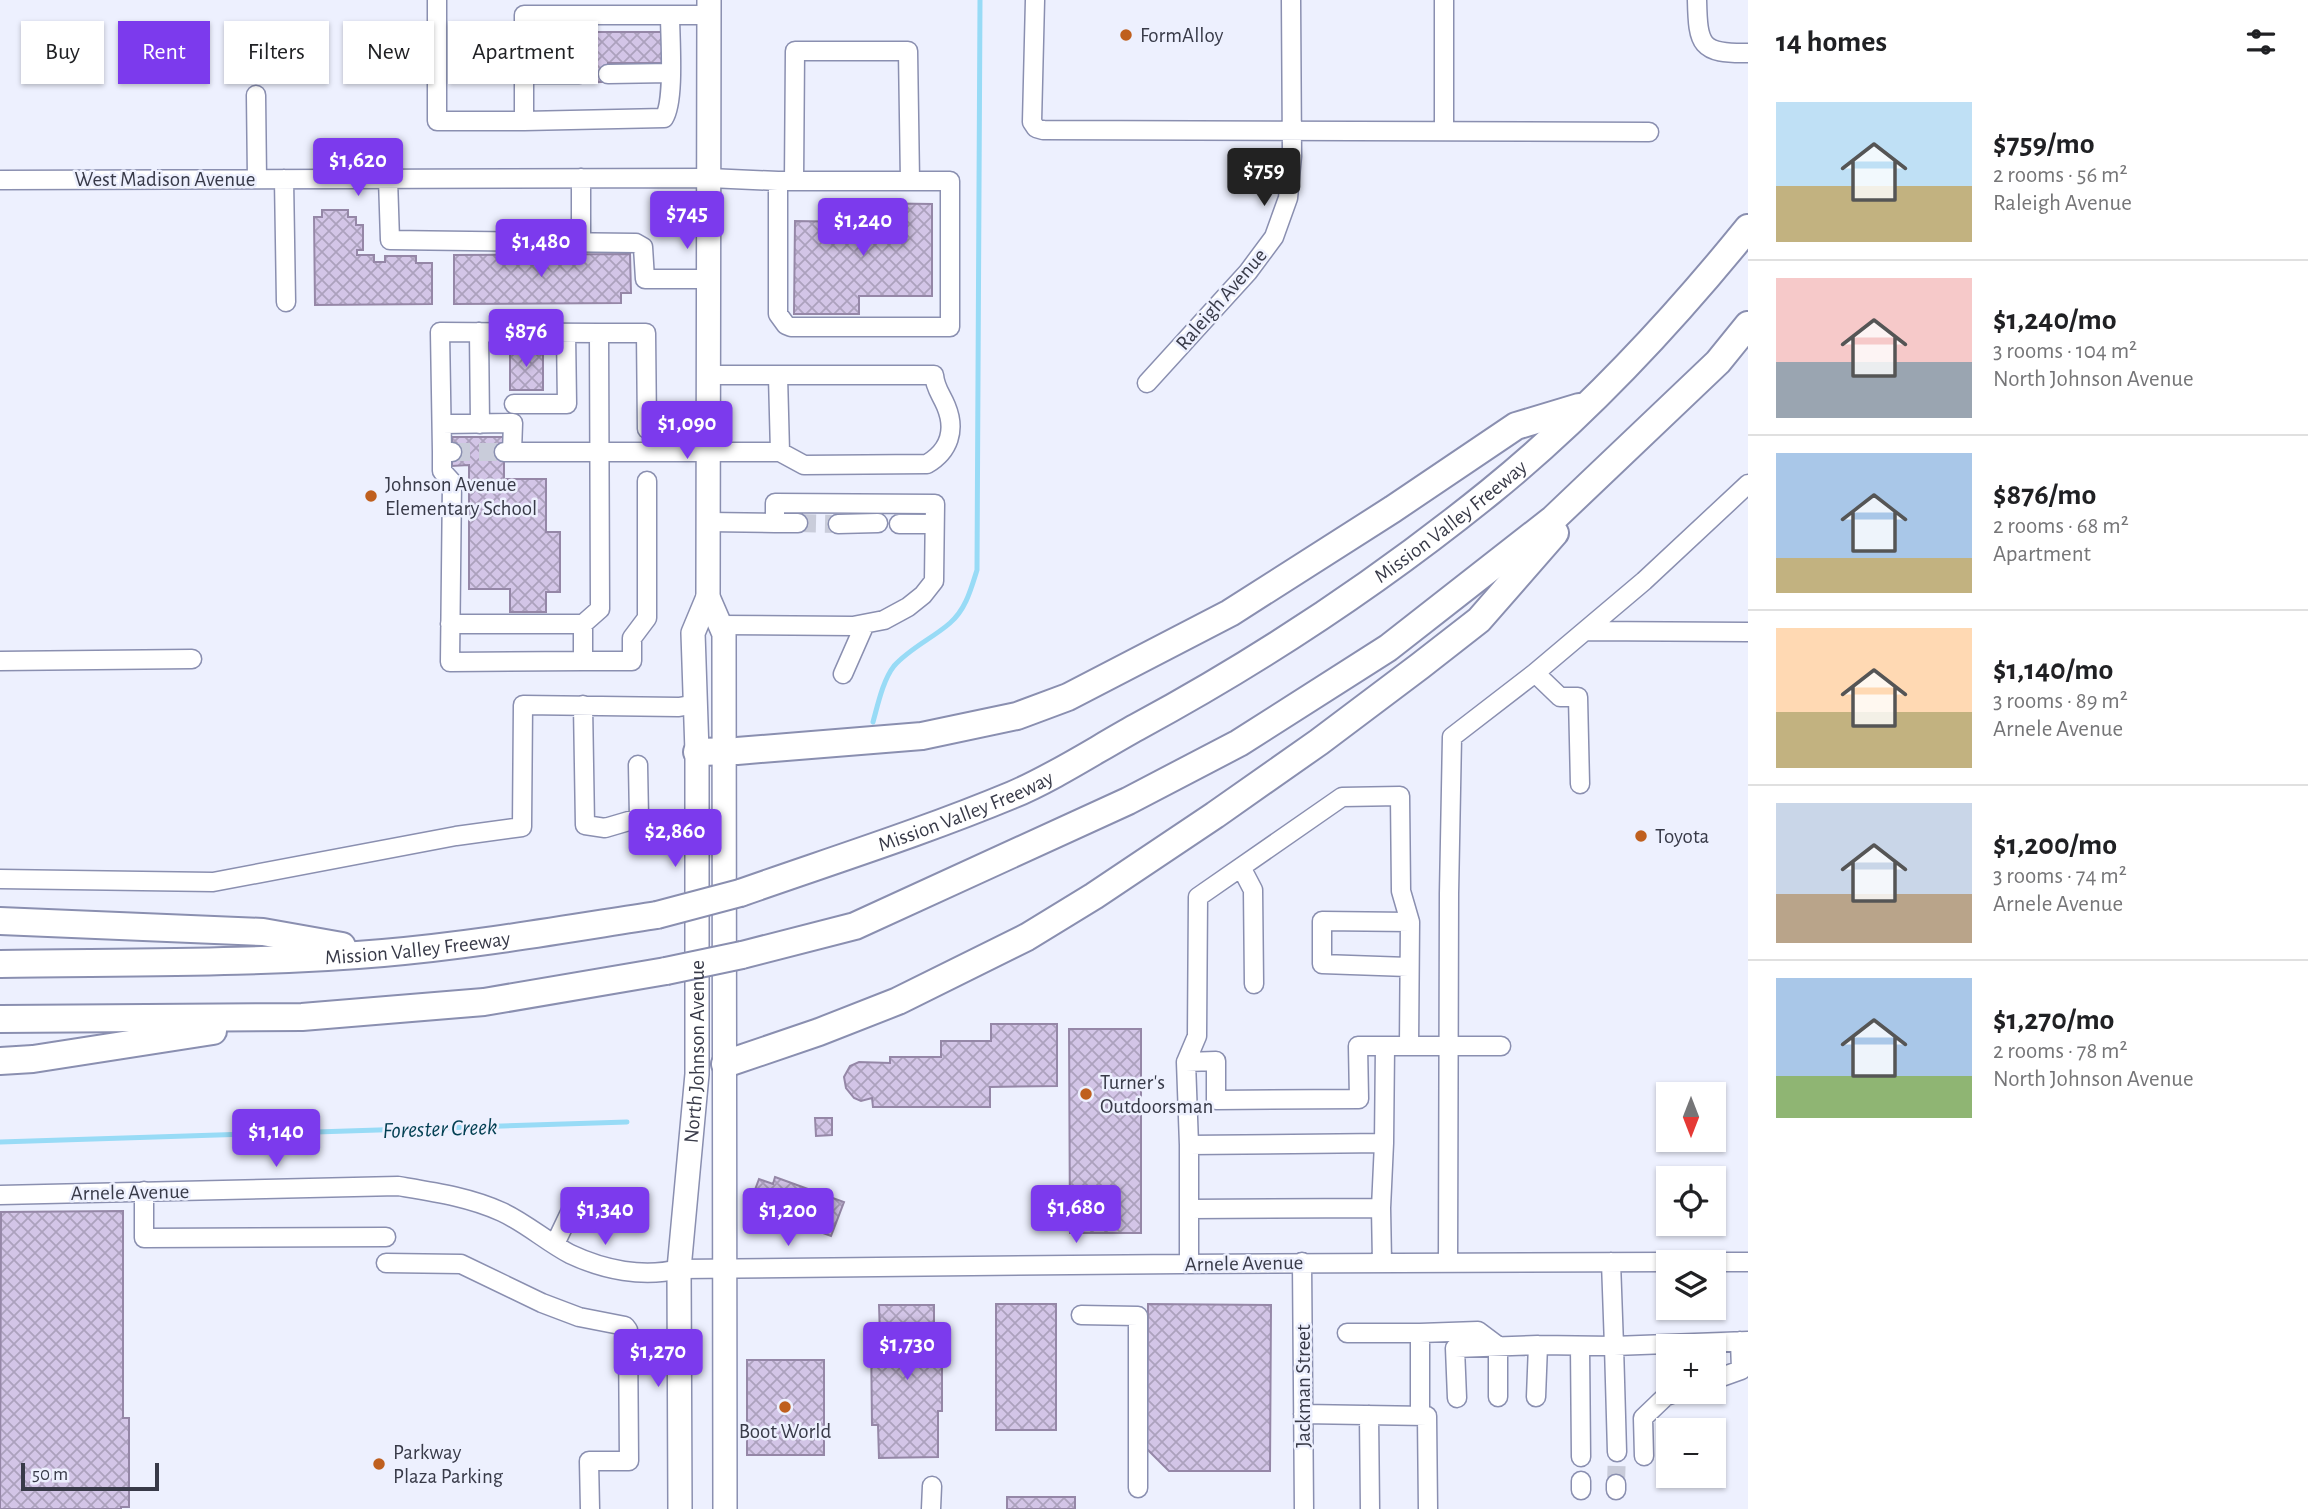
<!DOCTYPE html>
<html lang="en">
<head>
<meta charset="utf-8">
<style>
	:root { --surface:#fff; --page:#f6f6f6; --text:#202124; --muted:#757577; --line:#e0e0e0; --accent:#7c3aed }
	body { margin:0; font-family:"Alegreya Sans",sans-serif; background:var(--page); color:var(--text); height:100vh; display:flex; flex-direction:column; font-size:26px; white-space:nowrap }
	* { box-sizing:border-box; margin:0 }
	p { font-size:23px; color:var(--muted) }
	.icon { flex:none; width:38px; height:38px; fill:none; stroke:currentColor; stroke-width:2; stroke-linecap:round; stroke-linejoin:round }
	.map { position:relative; flex:1; overflow:hidden }
	.details { display:flex; flex-direction:column; background:var(--surface); width:560px }
	.details>* { flex:none }
	.guide { position:absolute; left:21px; top:21px; width:665px; height:63px; display:flex; gap:14px }
	.needle { width:46px; rotate:180deg }
	.buttons { position:absolute; left:1656px; top:1082px; display:grid; gap:14px }
	.buttons a { display:grid; place-items:center; width:70px; height:70px; border-radius:0px; background:var(--surface); box-shadow:0 2px 5px #0004; font-size:35px }
	.scale { position:absolute; left:21px; bottom:18px; width:138px; box-sizing:border-box; padding-left:7px; border:4px solid #383a48; border-top:0; font-size:19px; line-height:24px; white-space:nowrap; color:#383a48; -webkit-text-stroke:5px #edf0fe; paint-order:stroke }
	.price { position:absolute; translate:-50% -60px; padding:0 16px; border-radius:7px; background:var(--accent); color:#fff; font-size:23px; line-height:46px; filter:drop-shadow(0 2px 4px #0008) }
	.price::after { content:''; position:absolute; left:50%; top:42px; width:21px; height:16px; margin-left:-10px; background:inherit; clip-path:polygon(0 0,100% 0,50% 100%) }
	.price.on { background:#222; color:#fff }
	ul { padding:0; list-style:none }
	li { display:flex; align-items:center; gap:21px; height:175px; padding:0 28px }
	li+li { border-top:2px solid var(--line) }
	li span { display:grid; place-items:center; flex:none; width:196px; height:140px; border-radius:0px; color:#555 }
	li>.icon { margin-inline-start:auto }
	span .icon { width:84px; height:84px; fill:#fffc; stroke-width:1 }
	li b { font-size:30px }
	h2 { display:flex; justify-content:space-between; align-items:center; height:84px; padding:0 28px; font-size:30px }
	.pill { padding:0 24px; border-radius:0px; background:var(--surface); box-shadow:0 2px 5px #0004; font-size:24px; line-height:63px }
	.pill.on { background:var(--accent); color:#fff }
	main { display:flex; flex:1; min-height:0 }
	.map>svg:first-child { display:block }
	.lines { fill:none; stroke-linecap:round; stroke-linejoin:round }
	.stream { stroke:#98dbf6; stroke-width:5 }
	.building { fill:url(#building-cross-hatch); stroke:#9587a7; stroke-width:2 }
	.minor-tunnel { stroke:#c9ccda; stroke-width:18; stroke-dasharray:18 9; stroke-linecap:butt }
	.minor-casing { stroke:#8a8fb0; stroke-width:21 }
	.major-casing { stroke:#8a8fb0; stroke-width:26 }
	.highway-casing { stroke:#8a8fb0; stroke-width:30 }
	.minor { stroke:#fff; stroke-width:18 }
	.major { stroke:#fff; stroke-width:23 }
	.highway { stroke:#fff; stroke-width:26 }
	.highway-bridge-casing { stroke:#8a8fb0; stroke-width:30; stroke-linecap:butt }
	.highway-bridge { stroke:#fff; stroke-width:26 }
	.poi-dot { fill:#bf5f1e; stroke:#edf0fe; stroke-width:2.5 }
	.labels { text-anchor:middle; stroke-width:5; stroke-linejoin:round; paint-order:stroke }
	.poi-label { font-size:21px; fill:#383a48; stroke:#edf0fe; text-anchor:start }
	.street-label { font-size:21px; fill:#383a48; stroke:#edf0fe }
	.water-label { font-size:23px; font-style:italic; fill:#023f52; stroke:#edf0fe }
</style>
</head>
<body>
<main>
<div class="map">
<svg width="1748" height="1509" viewBox="0 0 1748 1509">
	<defs>
		<pattern id="building-cross-hatch" width="8" height="8" patternUnits="userSpaceOnUse" patternTransform="scale(1.75)"><rect width="8" height="8" fill="#d3c5e7"/><path d="M0 0l8 8M0 8l8-8" fill="none" stroke="#aca1bd"/></pattern>
	</defs>
	<rect width="100%" height="100%" fill="#edf0fe"/>
	<g class="lines">
		<path class="stream" d="M873,722C878,704 883,680 894,666C910,648 933,638 950,623C966,609 971,589 977,570L980,0
			M0,1142L627,1122"/>
	</g>
	<path class="building" d="M564,21H597V32H665L664,63H608V82H579V64H534V27H564Z
		M859,203L932,204V296H859V314H794L795,221L859,222Z
		M322,210H348V217H356V225H363V250H357V255H374V262H385V256H416V263H432V304L315,305L314,217H322Z
		M630,254L631,293H621V303L454,304V255Z
		M510,348H543V390H510Z
		M452,437H504V479H546V532H560V592H546V612H510V589H469V465L452,466Z
		M991,1024H1057V1086L990,1087V1107H873L872,1098L861,1101L854,1098L846,1088L844,1077L850,1066L859,1062L890,1063V1057H941V1041H991Z
		M1069,1029H1141V1233H1070Z
		M815,1118H832V1135L816,1136Z
		M775,1177L844,1202L831,1236L749,1206L759,1179L773,1184Z
		M123,1211V1418H129V1507H121V1509H0L1,1212Z
		M996,1304H1056V1430H996Z
		M1148,1304L1271,1305L1270,1471H1169L1147,1449Z
		M879,1305H934V1335H942V1411H938V1457L879,1458L878,1425H872L871,1336H880Z
		M747,1360H824V1455H747Z
		M1007,1497H1075V1509H1007Z"/>
	<g class="lines">
		<path class="minor-tunnel" d="M579,74H608
			M452,452H504
			M798,523L838,524
			M1616,1484L1617,1452"/>
		<defs>
			<path id="minor" d="M437,0V121H524
				M1035,0L1032,122L1036,128L1043,130L1649,132
				M1697,0C1698,45 1700,54 1748,53
				M670,15C670,38 675,101 664,118L524,121V15H709
				M524,74H579
				M608,74L671,73
				M256,95L257,179
				M1444,130V0
				M581,178V241
				M284,179L286,302
				M388,179L390,240L636,243L643,247L645,279H709
				M0,180L709,178L778,181H950V327H791L786,325L778,314V181
				M794,181L795,51H908L910,181
				M479,332L480,424
				M599,333H646L647,429
				M778,376L780,452
				M1147,383L1248,272L1274,237L1288,198L1292,156L1291,0
				M514,404H567L566,333
				M442,424L513,423L512,452
				M442,452L440,332L599,333L600,609L583,624V661L450,662L452,482L442,471V452H452
				M504,452H780L804,465L927,464C949,451 956,430 946,406C941,394 935,388 934,375H709
				M708,522L775,523V503L935,504L934,581L923,595L908,607L884,620L853,626L719,625
				M775,523H798
				M838,524L878,523
				M899,524H934
				M450,624H583
				M1586,631L1748,632
				M0,661L192,659
				M583,661H632V638L647,618V481
				M1535,673L1560,697H1578L1580,784
				M843,674L865,624
				M583,705L585,825L605,828L639,818L638,765
				M1241,867L1253,890L1254,984
				M0,879L213,882L456,836L522,827L523,705L679,707L696,704
				M1408,967L1322,964V921L1410,922
				M1186,1062L1216,1061V1100L1359,1099L1358,1046H1501
				M1384,1143L1385,1047
				M1189,1145L1186,1062L1197,1036L1198,897L1342,797L1400,796L1401,891L1410,922L1409,1046
				M144,1191V1238L386,1237
				M0,1195L398,1186C434,1192 469,1197 502,1212C526,1223 547,1242 570,1254C604,1270 643,1278 679,1269C1009,1265 1338,1262 1668,1262
				M1381,1208L1189,1209V1145L1384,1143L1381,1208L1382,1262
				M1189,1209V1263
				M555,1244L575,1202
				M1302,1262L1304,1509
				M1448,1262L1449,894L1452,737L1535,673L1644,581L1748,484
				M1611,1262L1614,1346L1748,1341
				M1713,1262H1748
				M386,1263L461,1264L542,1303L579,1317L625,1326L628,1330L629,1461H589L590,1509
				M1081,1315L1138,1316V1488
				M1347,1333H1420V1416
				M1420,1333L1478,1331L1498,1346V1397
				M1580,1346L1581,1457
				M1713,1380L1741,1370L1740,1341
				M1536,1397L1538,1345
				M1457,1398L1455,1348L1538,1345L1614,1346L1617,1452
				M1303,1414L1427,1416L1428,1509
				M1369,1415L1370,1509
				M1644,1456L1643,1418L1666,1396L1680,1391
				M1581,1481V1490
				M1616,1490V1484
				M931,1509L932,1486"/>
			<g id="major">
				<path d="M709,0L708,597L724,634L725,1509"/>
				<path id="s1" d="M680,1509L679,1269L697,1074V752L693,633L708,597"/>
			</g>
			<g id="highway">
				<path d="M697,752L737,751L922,736L1017,716L1068,697L1230,613L1393,509L1516,426L1579,407"/>
				<path id="s2" d="M740,893C831,861 923,832 1012,795C1053,778 1097,749 1137,727C1261,660 1380,581 1490,492C1585,415 1671,323 1748,228"/>
				<path d="M0,921L263,932L342,946"/>
				<path d="M742,955L855,926L1128,801L1239,743L1388,648L1553,519L1718,362L1748,325"/>
				<path id="s3" d="M0,964C128,962 256,964 383,953C475,945 566,929 657,915"/>
				<path d="M0,1019L302,1017L484,1002L666,971"/>
				<path d="M0,1061L33,1059L213,1031"/>
				<path d="M725,1064L819,1032L898,1001L1027,937L1094,896L1215,815L1319,742L1420,666L1479,620L1555,533"/>
			</g>
		</defs>
		<use href="#minor" class="minor-casing"/>
		<use href="#major" class="major-casing"/>
		<use href="#highway" class="highway-casing"/>
		<use href="#minor" class="minor"/>
		<use href="#major" class="major"/>
		<use href="#highway" class="highway"/>
		<defs>
			<path id="highway-bridge" d="M657,915L740,893
				M666,971L742,955"/>
		</defs>
		<use href="#highway-bridge" class="highway-bridge-casing"/>
		<use href="#highway-bridge" class="highway-bridge"/>
	</g>
	<g class="poi-dot">
		<circle cx="1126" cy="35" r="7"/>
		<circle cx="371" cy="496" r="7"/>
		<circle cx="1641" cy="836" r="7"/>
		<circle cx="1086" cy="1094" r="7"/>
		<circle cx="785" cy="1407" r="7"/>
		<circle cx="379" cy="1464" r="7"/>
	</g>
	<g class="labels">
		<g class="poi-label">
			<text x="1140" y="42">FormAlloy</text>
			<text x="385" y="491">Johnson Avenue<tspan x="385" dy="24">Elementary School</tspan></text>
			<text x="1655" y="843">Toyota</text>
			<text x="1100" y="1089">Turner's<tspan x="1100" dy="24">Outdoorsman</tspan></text>
			<text x="785" y="1438" text-anchor="middle">Boot World</text>
			<text x="393" y="1459">Parkway<tspan x="393" dy="24">Plaza Parking</tspan></text>
		</g>
		<g class="street-label">
			<text x="165" y="186">West Madison Avenue</text>
			<text transform="translate(1221 299) rotate(-49)" y="7">Raleigh Avenue</text>
			<text dy="7" stroke="none"><textPath href="#s2" startOffset="807">Mission Valley Freeway</textPath></text>
			<text dy="7" stroke="none"><textPath href="#s2" startOffset="240">Mission Valley Freeway</textPath></text>
			<text dy="7" stroke="none"><textPath href="#s3" startOffset="418">Mission Valley Freeway</textPath></text>
			<text dy="7" stroke="none"><textPath href="#s1" startOffset="458">North Johnson Avenue</textPath></text>
			<text transform="translate(130 1192) rotate(-1)" y="7">Arnele Avenue</text>
			<text transform="translate(1244 1263) rotate(-1)" y="7">Arnele Avenue</text>
			<text transform="translate(1303 1386) rotate(-90)" y="7">Jackman Street</text>
		</g>
		<g class="water-label">
			<text transform="translate(440 1128) rotate(-2)" y="8">Forester Creek</text>
		</g>
	</g>
</svg>
<div class="buttons">
<a><svg class="needle" viewBox="-14 -14 28 28"><path d="M0-13l5 13h-10z" fill="#e53935"/><path d="M0 13l5-13h-10z" fill="#757577"/></svg></a>
<a><svg class="icon" aria-label="locate" viewBox="0 0 24 24"><circle cx="12" cy="12" r="6"/><path d="M12 2v4M12 18v4M2 12h4M18 12h4"/></svg></a>
<a><svg class="icon" aria-label="layers" viewBox="0 0 24 24"><path d="M12 4l9 5-9 5-9-5zM3 14l9 5 9-5"/></svg></a>
<a>+</a>
<a>−</a>
</div>
<div class="scale">50 m</div>
<b class="price" style="left:358px;top:198px">$1,620</b>
<b class="price on" style="left:1264px;top:208px">$759</b>
<b class="price" style="left:687px;top:251px">$745</b>
<b class="price" style="left:863px;top:258px">$1,240</b>
<b class="price" style="left:541px;top:279px">$1,480</b>
<b class="price" style="left:526px;top:369px">$876</b>
<b class="price" style="left:687px;top:461px">$1,090</b>
<b class="price" style="left:675px;top:869px">$2,860</b>
<b class="price" style="left:276px;top:1169px">$1,140</b>
<b class="price" style="left:1076px;top:1245px">$1,680</b>
<b class="price" style="left:605px;top:1247px">$1,340</b>
<b class="price" style="left:788px;top:1248px">$1,200</b>
<b class="price" style="left:907px;top:1382px">$1,730</b>
<b class="price" style="left:658px;top:1389px">$1,270</b>
<div class="guide">
<a class="pill">Buy</a>
<a class="pill on">Rent</a>
<a class="pill">Filters</a>
<a class="pill">New</a>
<a class="pill">Apartment</a>
</div>
</div>
<section class="details">
<h2>14 homes<svg class="icon" aria-label="filters" viewBox="0 0 24 24"><path d="M4 7h16M4 17h16"/><circle cx="9" cy="7" r="2"/><circle cx="15" cy="17" r="2"/></svg></h2>
<ul>
<li><span style="background:linear-gradient(#bfe0f5 60%,#c2b280 0)"><svg class="icon" aria-label="home" viewBox="0 0 24 24"><path d="M3 11l9-7 9 7M6 9v11h12V9"/></svg></span><div><b>$759/mo</b><p>2 rooms · 56 m²</p><p>Raleigh Avenue</p></div></li>
<li><span style="background:linear-gradient(#f6c9c9 60%,#9aa5b1 0)"><svg class="icon" aria-label="home" viewBox="0 0 24 24"><path d="M3 11l9-7 9 7M6 9v11h12V9"/></svg></span><div><b>$1,240/mo</b><p>3 rooms · 104 m²</p><p>North Johnson Avenue</p></div></li>
<li><span style="background:linear-gradient(#a9c7e8 75%,#c2b280 0)"><svg class="icon" aria-label="home" viewBox="0 0 24 24"><path d="M3 11l9-7 9 7M6 9v11h12V9"/></svg></span><div><b>$876/mo</b><p>2 rooms · 68 m²</p><p>Apartment</p></div></li>
<li><span style="background:linear-gradient(#ffd9b3 60%,#c2b280 0)"><svg class="icon" aria-label="home" viewBox="0 0 24 24"><path d="M3 11l9-7 9 7M6 9v11h12V9"/></svg></span><div><b>$1,140/mo</b><p>3 rooms · 89 m²</p><p>Arnele Avenue</p></div></li>
<li><span style="background:linear-gradient(#c9d6e8 65%,#b9a48a 0)"><svg class="icon" aria-label="home" viewBox="0 0 24 24"><path d="M3 11l9-7 9 7M6 9v11h12V9"/></svg></span><div><b>$1,200/mo</b><p>3 rooms · 74 m²</p><p>Arnele Avenue</p></div></li>
<li><span style="background:linear-gradient(#a9c7e8 70%,#8fb573 0)"><svg class="icon" aria-label="home" viewBox="0 0 24 24"><path d="M3 11l9-7 9 7M6 9v11h12V9"/></svg></span><div><b>$1,270/mo</b><p>2 rooms · 78 m²</p><p>North Johnson Avenue</p></div></li>
</ul>
</section>
</main>
</body>
</html>
